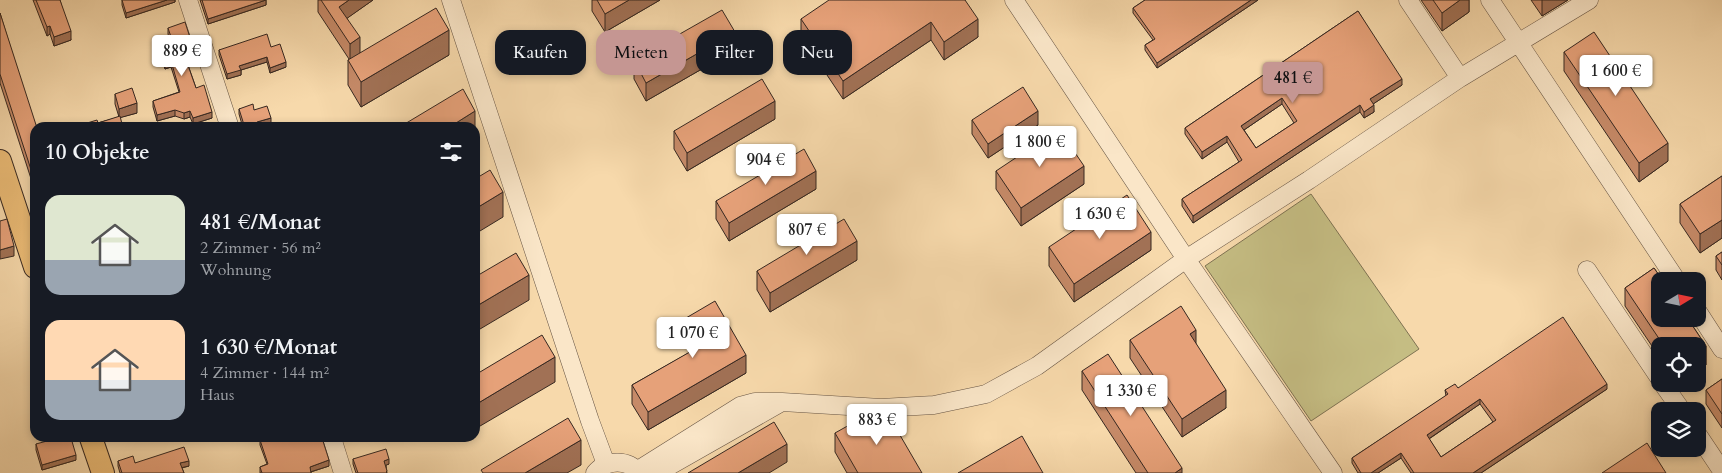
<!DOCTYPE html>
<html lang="de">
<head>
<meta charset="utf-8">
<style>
	:root { --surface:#171b24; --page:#20242c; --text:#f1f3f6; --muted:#9ea1a6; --accent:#c59692 }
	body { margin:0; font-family:Cardo,serif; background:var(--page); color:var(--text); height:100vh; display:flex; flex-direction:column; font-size:19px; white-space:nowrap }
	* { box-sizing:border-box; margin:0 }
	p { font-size:16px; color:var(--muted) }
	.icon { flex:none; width:28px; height:28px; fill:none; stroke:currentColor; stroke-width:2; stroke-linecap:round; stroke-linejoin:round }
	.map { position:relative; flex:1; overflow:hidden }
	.panel { position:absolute; left:30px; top:122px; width:450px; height:320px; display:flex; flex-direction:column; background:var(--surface); border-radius:15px; box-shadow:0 2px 8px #0003 }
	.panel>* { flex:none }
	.top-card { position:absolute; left:495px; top:30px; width:475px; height:45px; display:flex; gap:10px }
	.needle { width:32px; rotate:80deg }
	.fabs { position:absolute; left:1651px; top:272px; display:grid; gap:10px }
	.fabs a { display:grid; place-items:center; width:55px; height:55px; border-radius:10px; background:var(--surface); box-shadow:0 2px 8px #0003; font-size:25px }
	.price { position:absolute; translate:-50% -42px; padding:0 11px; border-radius:5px; background:#fff; color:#222; font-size:16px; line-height:32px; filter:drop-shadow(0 1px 2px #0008) }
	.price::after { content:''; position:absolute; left:50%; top:30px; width:15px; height:11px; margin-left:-8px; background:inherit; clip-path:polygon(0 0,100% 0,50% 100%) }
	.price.active { background:var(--accent); color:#111 }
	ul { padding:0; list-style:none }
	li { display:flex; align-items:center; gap:15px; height:125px; padding:0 15px }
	li span { display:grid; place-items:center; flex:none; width:140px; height:100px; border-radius:15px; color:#555 }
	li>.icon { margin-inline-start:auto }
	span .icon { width:60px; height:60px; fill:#fffc; stroke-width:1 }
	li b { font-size:21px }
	h2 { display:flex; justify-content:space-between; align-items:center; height:60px; padding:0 15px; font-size:21px }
	.pill { padding:0 18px; border-radius:15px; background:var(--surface); box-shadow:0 2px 8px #0003; font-size:18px; line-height:45px }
	.pill.active { background:var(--accent); color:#111 }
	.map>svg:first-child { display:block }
	.green { fill:#c5bd83; stroke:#7e7252 }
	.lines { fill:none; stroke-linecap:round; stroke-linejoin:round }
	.minor-casing { stroke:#665444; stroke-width:19 }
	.major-casing { stroke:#362821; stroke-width:24 }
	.minor { stroke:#fae6c8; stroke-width:18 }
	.major { stroke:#ecbc76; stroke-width:22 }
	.wall { fill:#c68a68; stroke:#362821; fill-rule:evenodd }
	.shaded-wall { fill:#a17155; stroke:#362821 }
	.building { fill:#e6a179; stroke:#362821; fill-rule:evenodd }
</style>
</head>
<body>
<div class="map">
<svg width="1722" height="473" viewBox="0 0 1722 473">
	<rect width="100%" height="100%" fill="#f7d9ab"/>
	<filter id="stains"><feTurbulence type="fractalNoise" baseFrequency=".004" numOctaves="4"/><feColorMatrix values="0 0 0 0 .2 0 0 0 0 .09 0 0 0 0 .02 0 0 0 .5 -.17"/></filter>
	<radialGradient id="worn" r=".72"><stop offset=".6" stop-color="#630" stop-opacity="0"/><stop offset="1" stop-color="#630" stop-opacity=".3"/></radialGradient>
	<path class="green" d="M1311,194L1419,349L1311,421L1205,266Z"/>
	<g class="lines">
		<defs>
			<path id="minor" d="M188,0L230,128
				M451,0L590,421L606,464
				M1014,0L1186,259L1333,473
				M1408,0L1460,78
				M1490,0L1677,281
				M1587,270L1660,379
				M1698,312L1722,349
				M1663,384L1682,411
				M782,402L881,408L934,405L986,394L1037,366L1186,259L1309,180L1460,78L1589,0
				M1698,435L1722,471
				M332,438L343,473
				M638,470L740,406L755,402H782L657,473
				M595,473C607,459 628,459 639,473"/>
			<path id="major" d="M0,161L35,267
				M91,438L103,473"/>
		</defs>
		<use href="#minor" class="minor-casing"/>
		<use href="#major" class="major-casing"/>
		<use href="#minor" class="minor"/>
		<use href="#major" class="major"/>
	</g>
	<path class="wall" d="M33,0H60L71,40L54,46L50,34L47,36Z
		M122,0H175V2L126,18L122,5Z
		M200,0H266V5L208,24Z
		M318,0H373L347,18L360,53L449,55L361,107L348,85V60L349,59L318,12Z
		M592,0H660L605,32L592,11Z
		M965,0L978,37L944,60L931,40L843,99L801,36V19Z
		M1145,0H1258L1157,68L1145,50V45L1153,40L1133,13V8Z
		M1421,0H1469V12L1442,31Z
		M1531,0H1568L1542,16Z
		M1358,11L1402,85L1373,104L1374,112L1364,118L1360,112L1193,223L1182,206V199L1239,162L1227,142L1202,159L1185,134V128ZM1282,104L1294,123L1256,148L1244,130Z
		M0,13L35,128V191L0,83Z
		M168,28L195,59L187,62L196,88L212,118L193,124L190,117L184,119L175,116L157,121L153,107V101L179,92L171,67L165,69L159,50V44L170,41L168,34Z
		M271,47L286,67L270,73L267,62L241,70V75L227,79L219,55V50Z
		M735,50L646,101L634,79V60Z
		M1564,52L1668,161L1639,182L1564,71Z
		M115,94L137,113L98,123L119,117L115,104Z
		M239,109L254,110L271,123L259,127V128H243L239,114Z
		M775,119L687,171L674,149V131Z
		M972,120L1038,125L988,158L972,134Z
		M996,171L1084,184L1021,226L996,189Z
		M1722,176V238L1700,253L1680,223V204Z
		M816,189L729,241L716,219V201Z
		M1049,247L1151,250L1074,302L1049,266Z
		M1722,252V280L1716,270V256Z
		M857,260L770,312L757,290V271Z
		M1654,268L1663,281H1660V319H1688L1706,346V365L1698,370V346H1660V358L1625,306V288Z
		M686,318L746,373L648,430L632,404V385L694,350L686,336Z
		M1130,340L1196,344L1226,408L1182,437L1130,358Z
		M1082,371L1182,473H1136L1082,390Z
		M1722,379V428L1706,404V390Z
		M1458,388L1607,389L1481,473H1411L1401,458L1378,473H1358L1352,463V458L1446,396L1445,390ZM1480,404L1493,422L1441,457L1429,439Z
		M835,433L922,473H847L835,452Z
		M260,440L329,466L311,472V473H260V467L267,464L260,445Z
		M36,444L76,460L42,470L36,450Z
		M353,459L389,464L386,465L387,473H356L353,464Z
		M118,461L135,463L189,466L182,468L184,473H120L118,466Z"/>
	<path class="shaded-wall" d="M167,0H175V2L126,18V13Z
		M266,0V5L208,24V19Z
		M349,0H373L339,24V7Z
		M629,0H660L605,32V14Z
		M1251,0H1258L1157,68V63Z
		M1460,0H1469V12L1442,31V13Z
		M1542,0H1568L1542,16Z
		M978,19V37L944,60V42Z
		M931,22V40L843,99V81Z
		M50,26V34L47,36V27Z
		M449,30V55L361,107V82Z
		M71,31V40L54,46V37Z
		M735,32V50L646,101V83Z
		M360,37V54L350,61V44Z
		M195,53V59L185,62V57Z
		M267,57V62L241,70V75L227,79V74L239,66Z
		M171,61V67L165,69V63Z
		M286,62V67L270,73V68Z
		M1402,79V85L1370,106V99Z
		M1282,98V104L1241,132V126Z
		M775,101V119L687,171V153Z
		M137,103V113L119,118V109Z
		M1360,105V112L1193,223V216Z
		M1374,105V112L1364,118V112Z
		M175,110V116L157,121V115Z
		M190,111V117L184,119V113Z
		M475,111V136V128H448Z
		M1038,111V125L988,158V144Z
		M212,112V118L193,124V118Z
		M271,118V123L257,127V122Z
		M1227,136V142L1202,159V152Z
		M1668,143V161L1639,182V163Z
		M1084,166V184L1021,226V208Z
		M816,171V189L729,241V223Z
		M503,192V217L475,234V209Z
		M1722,220V238L1700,253V234Z
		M1151,232V250L1074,302V284Z
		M857,241V260L770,312V293Z
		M14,246V256L0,259V250Z
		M529,275V300L475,332V307Z
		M1196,330V348L1190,334Z
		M1706,346V365L1698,370V352Z
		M746,355V373L648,430V412Z
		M555,357V382L475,429V405Z
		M1607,384V389L1481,473H1473Z
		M1226,390V408L1182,437V419Z
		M1480,399V404L1427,440V435Z
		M112,438H123L112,441Z
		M581,440V465L567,473H525Z
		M787,444V462L769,473H738Z
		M1401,453V458L1378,473H1371Z
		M76,455V460L42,470V465Z
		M389,459V464L384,466V461Z
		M329,460V466L310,472V467Z
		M189,461V466L180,468V463Z
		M1182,468V473H1175Z"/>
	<path class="building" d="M36,0H60L71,31L54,37L50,26L47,27Z
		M122,0H167L126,13Z
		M202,0H266L208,19Z
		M321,0H349L339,7L360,37L350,44Z
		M597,0H629L605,14Z
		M829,0H965L978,19L944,42L931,22L843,81L801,19Z
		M1145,0H1251L1157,63L1145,45L1155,39L1133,8Z
		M1433,0H1460L1442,13Z
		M436,8L449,30L361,82L348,60Z
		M722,10L735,32L646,83L634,60Z
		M1358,11L1402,79L1370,99L1374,105L1364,112L1360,105L1193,216L1182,199L1242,160L1227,136L1202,152L1185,128ZM1282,98L1297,121L1256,148L1241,126Z
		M0,13L37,128H35V182L0,74Z
		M185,22L195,53L185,57L196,88L204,85L212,112L193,118L190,111L184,113L175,110L157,115L153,101L180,92L171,61L165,63L159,44L172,40L168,28Z
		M1594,32L1668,143L1639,163L1564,52Z
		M267,34L271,47L280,44L286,62L270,68L267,57L239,66L241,70L227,74L219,50Z
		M762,79L775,101L687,153L674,131Z
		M1023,87L1038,111L988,144L972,120Z
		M132,88L137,103L119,109L115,94Z
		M463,89L475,111L448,128H398Z
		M253,104L254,110L267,106L271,118L257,122L259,128H245L239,109Z
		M120,116L123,128H85L84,124L97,120L98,123Z
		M1059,129L1084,166L1021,208L996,171Z
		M804,149L816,171L729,223L716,201Z
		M490,170L503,192L475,209V179Z
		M1722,176V220L1700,234L1680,204Z
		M1127,195L1151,232L1074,284L1049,247Z
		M7,219L14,246L0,250V221Z
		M844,219L857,241L770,293L757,271Z
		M1722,252V265L1716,256Z
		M516,253L529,275L475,307V277Z
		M1654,268L1663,281H1660V319H1688L1706,346L1698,352V346H1664L1625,288Z
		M715,301L746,355L648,412L632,385L702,345L686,318Z
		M1181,306L1196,330L1190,334L1226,390L1182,419L1130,340Z
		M1563,317L1607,384L1473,473H1414L1401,453L1371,473H1361L1352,458L1448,394L1445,390L1455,384L1458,388ZM1480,399L1496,420L1441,457L1427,435Z
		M542,335L555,357L475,405V375Z
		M1108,354L1182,468L1175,473H1148L1082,371Z
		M1722,379V414L1706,390Z
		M883,406L922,473H858L835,433Z
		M568,418L581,440L525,473H483L481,470Z
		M774,422L787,444L738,473H688Z
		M1022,436L1043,473H958Z
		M58,438H71L76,455L42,465L36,444Z
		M267,438H322L329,460L310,467L311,473H262L260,467L268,464L260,440Z
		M1647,443L1666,473H1602Z
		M184,447L189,461L180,463L184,473H122L118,461L133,456L135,463Z
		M386,449L389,459L384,461L387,471L386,472L387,473H358L353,459Z"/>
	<rect width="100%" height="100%" filter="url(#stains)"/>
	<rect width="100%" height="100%" fill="url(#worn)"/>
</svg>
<div class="fabs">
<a><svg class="needle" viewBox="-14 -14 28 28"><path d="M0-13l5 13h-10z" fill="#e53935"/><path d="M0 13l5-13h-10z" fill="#9ea1a6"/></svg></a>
<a><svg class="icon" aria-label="locate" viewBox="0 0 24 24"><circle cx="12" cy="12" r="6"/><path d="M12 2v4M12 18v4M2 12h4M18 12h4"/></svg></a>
<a><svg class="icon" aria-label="layers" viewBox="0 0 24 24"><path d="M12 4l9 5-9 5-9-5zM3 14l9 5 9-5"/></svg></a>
</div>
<b class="price" style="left:182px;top:77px">889 €</b>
<b class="price" style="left:1616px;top:97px">1 600 €</b>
<b class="price active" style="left:1293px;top:104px">481 €</b>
<b class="price" style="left:1040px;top:168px">1 800 €</b>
<b class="price" style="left:766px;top:186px">904 €</b>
<b class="price" style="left:1100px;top:240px">1 630 €</b>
<b class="price" style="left:807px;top:256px">807 €</b>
<b class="price" style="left:693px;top:359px">1 070 €</b>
<b class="price" style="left:1131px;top:417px">1 330 €</b>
<b class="price" style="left:877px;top:446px">883 €</b>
<div class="top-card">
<a class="pill">Kaufen</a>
<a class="pill active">Mieten</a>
<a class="pill">Filter</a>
<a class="pill">Neu</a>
</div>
<section class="panel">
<h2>10 Objekte<svg class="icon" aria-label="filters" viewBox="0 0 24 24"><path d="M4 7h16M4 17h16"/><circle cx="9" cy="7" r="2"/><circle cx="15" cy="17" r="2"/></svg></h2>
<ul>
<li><span style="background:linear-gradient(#dfe7d0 65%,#9aa5b1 0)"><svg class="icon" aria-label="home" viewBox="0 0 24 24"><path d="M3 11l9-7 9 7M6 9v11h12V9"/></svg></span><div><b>481 €/Monat</b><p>2 Zimmer · 56 m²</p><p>Wohnung</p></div></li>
<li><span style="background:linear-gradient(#ffd9b3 60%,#9aa5b1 0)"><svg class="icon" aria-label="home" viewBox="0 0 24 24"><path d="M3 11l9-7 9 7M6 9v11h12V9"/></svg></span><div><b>1 630 €/Monat</b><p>4 Zimmer · 144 m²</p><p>Haus</p></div></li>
</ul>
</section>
</div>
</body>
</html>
